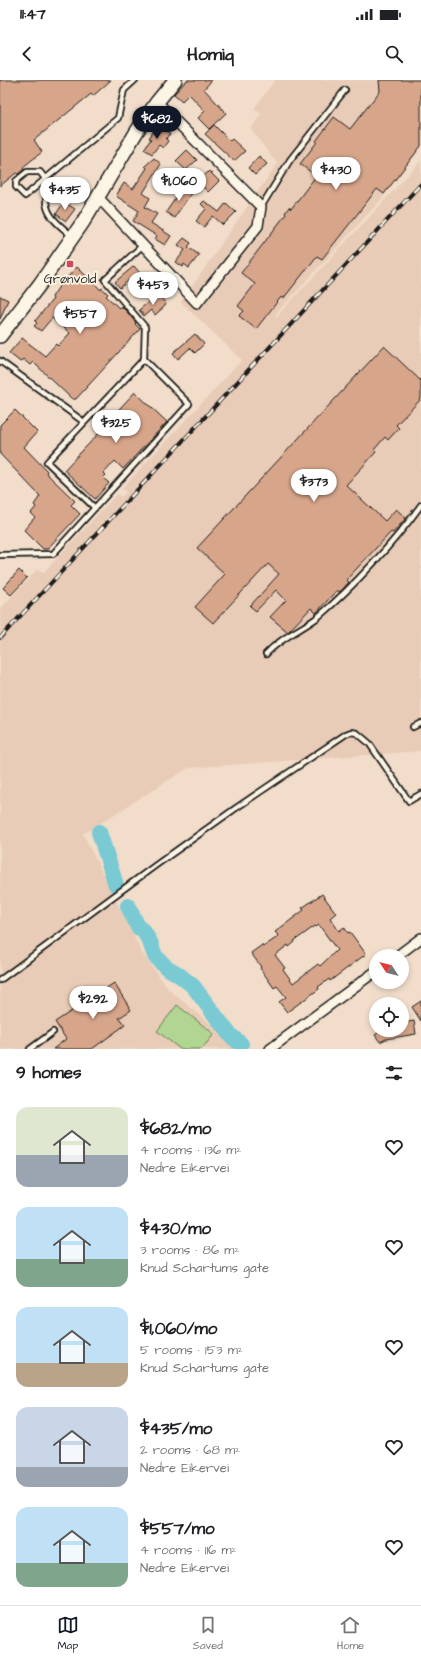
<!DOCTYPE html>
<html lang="en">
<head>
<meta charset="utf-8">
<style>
	:root { --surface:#fff; --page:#f6f6f6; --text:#202124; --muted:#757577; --line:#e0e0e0; --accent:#111827 }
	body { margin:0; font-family:"Architects Daughter",sans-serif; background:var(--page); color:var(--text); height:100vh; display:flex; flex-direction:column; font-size:15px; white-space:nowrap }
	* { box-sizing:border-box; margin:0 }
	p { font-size:13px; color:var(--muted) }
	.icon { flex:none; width:22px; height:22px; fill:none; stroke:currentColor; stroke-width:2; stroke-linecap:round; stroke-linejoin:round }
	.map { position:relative; height:969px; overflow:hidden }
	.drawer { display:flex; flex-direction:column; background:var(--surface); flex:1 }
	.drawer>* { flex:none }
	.needle { width:26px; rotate:306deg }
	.fabs { position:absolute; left:369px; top:869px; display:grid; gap:8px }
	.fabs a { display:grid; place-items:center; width:40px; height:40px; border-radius:50%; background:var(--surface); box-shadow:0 2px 6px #0003; font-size:20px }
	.price { position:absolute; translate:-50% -34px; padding:0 9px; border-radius:14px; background:#fff; color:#222; font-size:13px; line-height:26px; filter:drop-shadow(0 1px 2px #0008) }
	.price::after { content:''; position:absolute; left:50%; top:24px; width:12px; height:9px; margin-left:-6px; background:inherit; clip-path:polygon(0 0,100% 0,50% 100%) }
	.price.current { background:var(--accent); color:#fff }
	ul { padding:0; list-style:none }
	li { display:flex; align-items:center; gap:12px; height:100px; padding:0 16px }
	li span { display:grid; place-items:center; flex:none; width:112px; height:80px; border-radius:12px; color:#555 }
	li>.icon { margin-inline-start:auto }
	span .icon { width:48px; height:48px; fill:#fffc; stroke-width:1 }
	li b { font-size:17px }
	h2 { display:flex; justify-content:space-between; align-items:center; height:48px; padding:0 16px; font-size:17px }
	.status { display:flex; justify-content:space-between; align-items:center; height:28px; padding:0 20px; background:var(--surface); direction:ltr }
	.status svg { height:11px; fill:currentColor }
	header { display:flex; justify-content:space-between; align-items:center; height:52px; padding:0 16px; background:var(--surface); font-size:18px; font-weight:800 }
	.tab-bar { display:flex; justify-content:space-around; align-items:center; height:56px; border-top:1px solid var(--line); background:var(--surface); font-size:11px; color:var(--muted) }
	.tab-bar a { display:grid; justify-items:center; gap:2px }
	.tab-bar .current { color:var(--accent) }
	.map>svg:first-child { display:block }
	.built { fill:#e9ccb7 }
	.green { fill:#b0d691; stroke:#667956 }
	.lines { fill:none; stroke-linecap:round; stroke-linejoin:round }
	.river { stroke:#79cad2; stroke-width:16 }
	.building { fill:#d7a58a; stroke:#1c1c1c; fill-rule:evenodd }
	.service-casing { stroke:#1c1c1c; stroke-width:8 }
	.minor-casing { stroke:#1c1c1c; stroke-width:12 }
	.secondary-casing { stroke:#1c1c1c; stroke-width:16 }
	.service { stroke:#fcf5e5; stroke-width:4.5 }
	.minor { stroke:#fcf5e5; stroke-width:9 }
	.secondary { stroke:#fcf5e5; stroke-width:13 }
	.rail-casing { stroke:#1c1c1c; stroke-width:4 }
	.rail { stroke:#fcf5e5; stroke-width:2.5; stroke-dasharray:8; stroke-linecap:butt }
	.poi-dot { fill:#d1495b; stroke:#fcf5e5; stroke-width:1.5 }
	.labels { text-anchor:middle; stroke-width:3.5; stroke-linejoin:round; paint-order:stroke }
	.poi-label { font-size:13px; fill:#1c1c1c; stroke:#fcf5e5 }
</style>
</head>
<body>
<div class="status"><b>11:47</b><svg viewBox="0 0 49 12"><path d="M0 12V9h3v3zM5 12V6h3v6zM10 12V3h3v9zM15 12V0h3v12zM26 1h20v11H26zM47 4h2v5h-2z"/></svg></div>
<header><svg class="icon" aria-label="back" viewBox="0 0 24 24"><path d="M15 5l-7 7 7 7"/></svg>Homiq<svg class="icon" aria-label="search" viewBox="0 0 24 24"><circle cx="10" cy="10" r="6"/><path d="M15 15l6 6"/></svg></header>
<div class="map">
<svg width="421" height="969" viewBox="0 0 421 969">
	<rect width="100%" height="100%" fill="#f1ddca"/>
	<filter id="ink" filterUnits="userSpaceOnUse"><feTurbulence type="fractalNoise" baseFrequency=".025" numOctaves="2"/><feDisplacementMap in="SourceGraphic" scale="8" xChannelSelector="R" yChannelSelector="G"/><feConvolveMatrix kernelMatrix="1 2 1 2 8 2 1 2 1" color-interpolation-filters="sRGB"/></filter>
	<g filter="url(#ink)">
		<path class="built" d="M275,0H421V67L380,121L276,234V237L421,81V671L188,688L83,754L142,873L169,910L239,967L237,969H0V529L37,490L44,492L117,414L121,417L126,412L122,408L242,280L181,222L277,84L251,49L261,34L254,29Z"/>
		<path class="green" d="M177,925L214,954L202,969H180L157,951Z"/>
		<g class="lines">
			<path class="river" d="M99,752L116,805
				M128,826L138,847L144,852L150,862L155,876L166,887L178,894L193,906L230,955L241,964"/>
		</g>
		<path class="building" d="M0,0H111L93,16L91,14L34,60L42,72L23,87L24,89L18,94L16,93L0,106Z
			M187,0H212L204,9L226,33L209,49L198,38L205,31L189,14L182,21L174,14Z
			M379,0H421V66L384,114L377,109L322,179L317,176L283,219L281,217L256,249L239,236L244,231L238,226L255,204L241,193L286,134L285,133L289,127L291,129L316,96L300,84L317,62L316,61L334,37L350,49L380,11Z
			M214,45L230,61L232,59L245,71L234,81L205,54Z
			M157,46L170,54L166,59L168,61L163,68L159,65L152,74L144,69L151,59L149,58Z
			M187,70L197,80L186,90L176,81Z
			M259,76L267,84L255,95L248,88Z
			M154,78L161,84L143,113L150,118L145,127L157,134L151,143L171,156L165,165L155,159L157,156L133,141L139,131L116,116L124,103L133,109L147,88L145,86Z
			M209,91L219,101L208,112L198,102Z
			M184,106L192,112L174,138L166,132Z
			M204,121L219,132L226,123L236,132L223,145L213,136L204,147L196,141L206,129L201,124Z
			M64,122L75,129L66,141L56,134Z
			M184,158L191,163L188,167L199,175L189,188L184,184L183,187L176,182L185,170L178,165Z
			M134,186L143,197L134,205L129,200L120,208L115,202Z
			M77,187L101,210L102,208L108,214L106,216L119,228L121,226L127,232L136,243L135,244L140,249L76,319H72L33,282L30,285L23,279L21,282L19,281L9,273L22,258L45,276L56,264L58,266L70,253L52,238L41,251L34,246L37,243L35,241L53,219L52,217L60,205Z
			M158,214L166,224L165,226L155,235L151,230L144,236L139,230Z
			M0,216L8,220L0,239Z
			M195,254L204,264L195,273L190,268L178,279L173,273Z
			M384,266L421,301V319L396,345L399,348L388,360L385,357L374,370L376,372L346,405L385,441L396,429L406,438L393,453L391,452L346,500L349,502L342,510L339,512L337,510L316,533L311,528L288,552L270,537L286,520L276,510L256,531L250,526L279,494L268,484L213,543L195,527L225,494L197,468Z
			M135,312L167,342L123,389L115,381L104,393L106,395L103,398L109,403L95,419L64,390L102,350L97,345L102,340L106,343Z
			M15,330L37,352L24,367L47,391L46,393L75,421L71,425L80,434L47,469H43L24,450L35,437L31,433L36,427L34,425L40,416L0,374V345Z
			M19,490L27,498L11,515L3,508Z
			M322,814L336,833L330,838L339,851L344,847L348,853L350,852L366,874L330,901L329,899L318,907L319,909L287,932L279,922L286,917L277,906L274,908L260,888L261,887L251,873L262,865L263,867L279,856L275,852L304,830L302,828ZM319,845L337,870L320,886L318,884L293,903L283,889L285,888L275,875L288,865L289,867L295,862L294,861L315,846L316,847Z
			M114,903L131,930L119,938L125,945L92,969H53L66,959L55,942Z
			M421,921V941L412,927Z
			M414,941L416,954L386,959L380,962L375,955L382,950H402V943Z"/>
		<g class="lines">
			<defs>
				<path id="service" d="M261,127L290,80L345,10
					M72,156C63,148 50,139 47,127C42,111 56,111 40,92H27L16,101V107L25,116L118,38L124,10L135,0
					M0,281L84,342
					M95,428L47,382L144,279
					M0,475L53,474L189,324L144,279L145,247L105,200L143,165
					M266,574C280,558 301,550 318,537C353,507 394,463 421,425
					M413,647L421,643
					M0,900L156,785L236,728L346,654L351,652L357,653L369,663L409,721L421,714
					M30,969L53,952"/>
				<path id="minor" d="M98,117L197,223L258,146L261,127L157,22
					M397,876L421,858
					M270,969L376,891"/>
				<path id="secondary" d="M0,256L40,204L83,142L137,51L157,22L175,0"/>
			</defs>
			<use href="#service" class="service-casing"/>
			<use href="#minor" class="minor-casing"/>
			<use href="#secondary" class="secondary-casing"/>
			<use href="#service" class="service"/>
			<use href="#minor" class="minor"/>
			<use href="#secondary" class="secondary"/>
			<defs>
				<path id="rail" d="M0,558L421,104"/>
			</defs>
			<use href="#rail" class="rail-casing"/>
			<use href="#rail" class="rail"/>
		</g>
	</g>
	<rect class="poi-dot" x="66" y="180" width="8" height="8" rx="2"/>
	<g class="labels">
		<g class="poi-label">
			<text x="70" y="203">Grønvold</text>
		</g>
	</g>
</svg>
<div class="fabs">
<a><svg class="needle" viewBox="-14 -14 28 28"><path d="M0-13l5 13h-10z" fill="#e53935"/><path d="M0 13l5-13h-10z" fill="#757577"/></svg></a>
<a><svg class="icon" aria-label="locate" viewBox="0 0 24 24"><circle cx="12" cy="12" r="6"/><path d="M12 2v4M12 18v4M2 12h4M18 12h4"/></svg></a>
</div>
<b class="price current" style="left:157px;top:60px">$682</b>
<b class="price" style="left:336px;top:111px">$430</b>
<b class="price" style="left:179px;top:122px">$1,060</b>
<b class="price" style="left:65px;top:131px">$435</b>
<b class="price" style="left:153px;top:226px">$453</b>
<b class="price" style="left:80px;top:255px">$557</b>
<b class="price" style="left:116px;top:364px">$325</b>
<b class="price" style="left:314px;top:423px">$373</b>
<b class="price" style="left:93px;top:940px">$292</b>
</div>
<section class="drawer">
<h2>9 homes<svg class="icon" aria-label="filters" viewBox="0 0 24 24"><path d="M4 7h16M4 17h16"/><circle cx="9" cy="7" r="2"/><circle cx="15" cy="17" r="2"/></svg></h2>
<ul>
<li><span style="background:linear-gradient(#dfe7d0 60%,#9aa5b1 0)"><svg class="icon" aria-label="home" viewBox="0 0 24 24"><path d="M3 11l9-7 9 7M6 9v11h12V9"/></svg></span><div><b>$682/mo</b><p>4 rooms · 136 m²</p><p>Nedre Eikervei</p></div><svg class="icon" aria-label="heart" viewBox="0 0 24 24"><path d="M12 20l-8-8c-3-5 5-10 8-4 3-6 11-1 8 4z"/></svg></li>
<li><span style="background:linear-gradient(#bfe0f5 65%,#7fa58c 0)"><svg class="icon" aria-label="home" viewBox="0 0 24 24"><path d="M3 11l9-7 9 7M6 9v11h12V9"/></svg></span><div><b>$430/mo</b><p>3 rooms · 86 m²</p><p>Knud Schartums gate</p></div><svg class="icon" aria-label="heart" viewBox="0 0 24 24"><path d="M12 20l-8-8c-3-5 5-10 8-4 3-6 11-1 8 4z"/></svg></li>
<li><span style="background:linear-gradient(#bfe0f5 70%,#b9a48a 0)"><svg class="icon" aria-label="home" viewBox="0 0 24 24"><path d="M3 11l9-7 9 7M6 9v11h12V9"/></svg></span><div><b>$1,060/mo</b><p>5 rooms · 153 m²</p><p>Knud Schartums gate</p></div><svg class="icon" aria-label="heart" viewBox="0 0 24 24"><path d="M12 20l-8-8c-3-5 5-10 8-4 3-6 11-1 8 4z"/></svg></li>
<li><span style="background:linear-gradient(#c9d6e8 75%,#9aa5b1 0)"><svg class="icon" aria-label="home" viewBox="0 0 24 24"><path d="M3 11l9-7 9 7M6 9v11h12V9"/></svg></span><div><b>$435/mo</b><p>2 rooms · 68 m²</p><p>Nedre Eikervei</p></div><svg class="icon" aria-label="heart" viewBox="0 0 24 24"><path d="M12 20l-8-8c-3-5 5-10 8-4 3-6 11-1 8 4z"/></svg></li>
<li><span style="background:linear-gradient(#bfe0f5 70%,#7fa58c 0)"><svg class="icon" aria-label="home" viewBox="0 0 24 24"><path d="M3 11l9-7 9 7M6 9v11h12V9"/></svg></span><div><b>$557/mo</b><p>4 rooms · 116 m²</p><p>Nedre Eikervei</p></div><svg class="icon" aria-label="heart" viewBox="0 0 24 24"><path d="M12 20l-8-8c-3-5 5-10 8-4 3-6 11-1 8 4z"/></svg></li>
</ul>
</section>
<nav class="tab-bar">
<a class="current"><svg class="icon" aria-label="map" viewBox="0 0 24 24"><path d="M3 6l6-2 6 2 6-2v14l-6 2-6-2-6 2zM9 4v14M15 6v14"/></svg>Map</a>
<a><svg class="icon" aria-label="saved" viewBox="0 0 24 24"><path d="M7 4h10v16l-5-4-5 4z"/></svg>Saved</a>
<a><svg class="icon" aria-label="home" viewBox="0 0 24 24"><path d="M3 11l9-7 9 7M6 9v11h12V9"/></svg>Home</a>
</nav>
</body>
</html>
